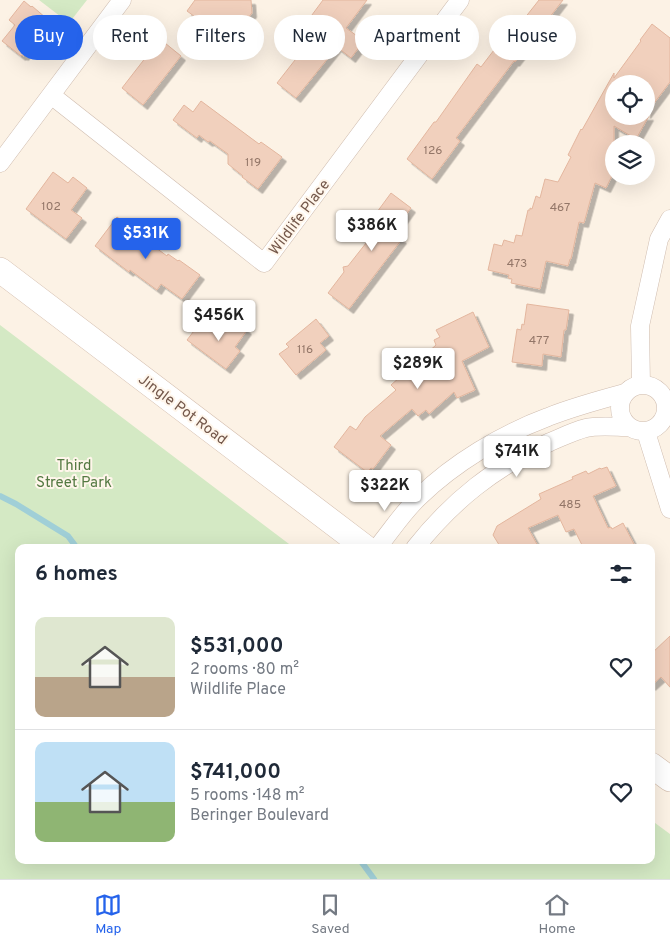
<!DOCTYPE html>
<html lang="en">
<head>
<meta charset="utf-8">
<style>
	:root { --surface:#fff; --page:#f2f2f3; --text:#1f2937; --muted:#747a83; --line:#e0e1e3; --accent:#2563eb }
	body { margin:0; font-family:Overpass,sans-serif; background:var(--page); color:var(--text); height:100vh; display:flex; flex-direction:column; font-size:19px; white-space:nowrap }
	* { box-sizing:border-box; margin:0 }
	p { font-size:16px; color:var(--muted) }
	.icon { flex:none; width:28px; height:28px; fill:none; stroke:currentColor; stroke-width:2; stroke-linecap:round; stroke-linejoin:round }
	.map { position:relative; flex:1; overflow:hidden }
	.details { position:absolute; left:15px; top:544px; width:640px; height:320px; display:flex; flex-direction:column; background:var(--surface); border-radius:10px; box-shadow:0 5px 20px #0002 }
	.details>* { flex:none }
	.top-card { position:absolute; left:15px; top:15px; width:640px; height:45px; display:flex; gap:10px }
	.fabs { position:absolute; left:605px; top:75px; display:grid; gap:10px }
	.fabs a { display:grid; place-items:center; width:50px; height:50px; border-radius:50%; background:var(--surface); box-shadow:0 5px 20px #0002; font-size:25px }
	.price { position:absolute; translate:-50% -42px; padding:0 11px; border-radius:5px; background:#fff; color:#222; font-size:16px; line-height:32px; filter:drop-shadow(0 1px 2px #0008) }
	.price::after { content:''; position:absolute; left:50%; top:30px; width:15px; height:11px; margin-left:-8px; background:inherit; clip-path:polygon(0 0,100% 0,50% 100%) }
	.price.selected { background:var(--accent); color:#fff }
	ul { padding:0; list-style:none }
	li { display:flex; align-items:center; gap:15px; height:125px; padding:0 20px }
	li+li { border-top:1px solid var(--line) }
	li span { display:grid; place-items:center; flex:none; width:140px; height:100px; border-radius:10px; color:#555 }
	li>.icon { margin-inline-start:auto }
	span .icon { width:60px; height:60px; fill:#fffc; stroke-width:1 }
	li b { font-size:21px }
	h2 { display:flex; justify-content:space-between; align-items:center; height:60px; padding:0 20px; font-size:21px }
	.pill { padding:0 18px; border-radius:22px; background:var(--surface); box-shadow:0 5px 20px #0002; font-size:18px; line-height:45px }
	.pill.selected { background:var(--accent); color:#fff }
	.tabs { display:flex; justify-content:space-around; align-items:center; height:70px; border-top:1px solid var(--line); background:var(--surface); font-size:14px; color:var(--muted) }
	.tabs a { display:grid; justify-items:center; gap:2px }
	.tabs .selected { color:var(--accent) }
	.map>svg:first-child { display:block }
	.green { fill:#d4e9c4 }
	.lines { fill:none; stroke-linecap:round; stroke-linejoin:round }
	.stream { stroke:#a0cfd7; stroke-width:6 }
	.building { fill:#f1d0bd; stroke:#e3b69e; filter:url(#shadow) }
	.street-casing { stroke:#cfbcaf; stroke-width:19 }
	.secondary-casing { stroke:#d2bcac; stroke-width:26 }
	.street { stroke:#fff; stroke-width:18 }
	.secondary { stroke:#fff; stroke-width:25 }
	.labels { text-anchor:middle; stroke-width:4; stroke-linejoin:round; paint-order:stroke }
	.number-label { font-size:12px; fill:#937668 }
	.street-label { font-size:15px; fill:#74584b; stroke:#fff6eb }
	.park-label { font-size:15px; fill:#547942; stroke:#fff6eb }
</style>
</head>
<body>
<div class="map">
<svg width="670" height="879" viewBox="0 0 670 879">
	<defs>
		<filter id="shadow"><feDropShadow dx="4.5" dy="4.5" stdDeviation="0" flood-color="#0004"/></filter>
	</defs>
	<rect width="100%" height="100%" fill="#fcf2e5"/>
	<path class="green" d="M39,0H87L69,23Z
		M0,325L293,547L19,548V860H651V820L670,834V879H0Z"/>
	<g class="lines">
		<path class="stream" d="M0,496L16,504L68,536L77,548
			M360,860L374,879"/>
	</g>
	<path class="building" d="M195,0H251L252,13L248,18H246L241,24H240L231,37L220,29L217,33L187,11Z
		M323,0H367L346,28L364,41L351,58L337,47L296,98L277,83L317,32L306,23Z
		M539,0H563L515,62L514,61L456,138L460,141L432,179L407,159L434,122H436L477,64L481,67L520,16L524,19Z
		M24,1L31,7L32,6L54,25L40,44L36,41L24,56L22,55L21,56L2,41L15,25L9,20Z
		M652,24L670,38V82L646,114V84H614V116H649L636,139L614,126V172L606,188L595,183L584,223L579,222L571,259H570L568,266L546,261L540,289L511,283L512,279L508,278L509,275L488,270L494,244L502,246L504,240L514,243L516,235L522,236L528,210H530V208L532,209L536,196L540,198L545,179L558,182L571,157L568,155L581,129L582,130L614,73V78L641,41L640,40Z
		M160,39L181,56L143,105L122,88Z
		M201,101L259,144L261,142L282,157L258,189L242,177L243,176L228,164V154L210,141L208,142L199,135L197,138L173,120L184,105L193,112Z
		M53,172L68,183L73,177L87,188L71,210L82,218L66,239L26,209Z
		M391,193L411,208L393,233L402,239L349,309L328,293L344,272L343,267L348,266L374,233L366,227Z
		M117,217L134,230L133,231L167,256L168,254L178,261L179,260L200,275L182,299L161,284L157,290L130,270L129,272L95,246Z
		M527,304L569,310L566,330H564L561,357L543,354L542,366L512,362L517,329L521,330L522,324L524,325Z
		M473,312L489,347L462,361L475,390L457,398L454,392L429,414L426,410L418,416L412,409L380,436L391,445L373,469L371,468L367,472L334,447L350,426L356,430L365,417L396,390L391,385L436,345L434,340L440,337L436,330Z
		M230,317L247,330L235,347L240,351L226,369L187,340L200,323L216,334Z
		M316,319L329,336L320,343L326,350L296,375L279,354L289,347L286,344Z
		M607,467L616,486L593,496L608,528L611,527L612,529L623,523L636,548H577L582,545L574,529L566,532L558,515L528,528L539,548H501L493,535L497,526L541,499L539,494L573,479L572,477L586,471L588,474L600,468L601,469Z
		M670,636V687L661,677L651,686V654Z"/>
	<g class="lines">
		<defs>
			<path id="street" d="M51,95L264,263L460,0
				M0,163L122,0
				M620 408a23 23 0 1 1 46 0a23 23 0 1 1-46 0Z
				M641,385L640,326L659,239L670,219
				M646,432L670,509
				M377,548C391,531 403,512 419,497C454,463 502,434 548,417C573,407 599,400 625,393
				M415,548C453,500 495,467 550,442C562,437 574,431 586,428C597,425 617,427 629,427"/>
			<path id="secondary" d="M0,270L366,548
				M651,765L670,779"/>
		</defs>
		<use href="#street" class="street-casing"/>
		<use href="#secondary" class="secondary-casing"/>
		<use href="#street" class="street"/>
		<use href="#secondary" class="secondary"/>
	</g>
	<g class="labels">
		<g class="number-label">
			<text x="433" y="154">126</text>
			<text x="253" y="166">119</text>
			<text x="51" y="210">102</text>
			<text x="560" y="211">467</text>
			<text x="517" y="267">473</text>
			<text x="539" y="344">477</text>
			<text x="305" y="353">116</text>
			<text x="570" y="508">485</text>
		</g>
		<g class="street-label">
			<text transform="translate(299 217) rotate(-53)" y="5">Wildlife Place</text>
			<text transform="translate(183 409) rotate(37)" y="5">Jingle Pot Road</text>
		</g>
		<g class="park-label">
			<text x="74" y="470">Third<tspan x="74" dy="17">Street Park</tspan></text>
		</g>
	</g>
</svg>
<div class="fabs">
<a><svg class="icon" aria-label="locate" viewBox="0 0 24 24"><circle cx="12" cy="12" r="6"/><path d="M12 2v4M12 18v4M2 12h4M18 12h4"/></svg></a>
<a><svg class="icon" aria-label="layers" viewBox="0 0 24 24"><path d="M12 4l9 5-9 5-9-5zM3 14l9 5 9-5"/></svg></a>
</div>
<b class="price" style="left:372px;top:252px">$386K</b>
<b class="price selected" style="left:146px;top:260px">$531K</b>
<b class="price" style="left:219px;top:342px">$456K</b>
<b class="price" style="left:418px;top:390px">$289K</b>
<b class="price" style="left:517px;top:478px">$741K</b>
<b class="price" style="left:385px;top:512px">$322K</b>
<div class="top-card">
<a class="pill selected">Buy</a>
<a class="pill">Rent</a>
<a class="pill">Filters</a>
<a class="pill">New</a>
<a class="pill">Apartment</a>
<a class="pill">House</a>
</div>
<section class="details">
<h2>6 homes<svg class="icon" aria-label="filters" viewBox="0 0 24 24"><path d="M4 7h16M4 17h16"/><circle cx="9" cy="7" r="2"/><circle cx="15" cy="17" r="2"/></svg></h2>
<ul>
<li><span style="background:linear-gradient(#dfe7d0 60%,#b9a48a 0)"><svg class="icon" aria-label="home" viewBox="0 0 24 24"><path d="M3 11l9-7 9 7M6 9v11h12V9"/></svg></span><div><b>$531,000</b><p>2 rooms · 80 m²</p><p>Wildlife Place</p></div><svg class="icon" aria-label="heart" viewBox="0 0 24 24"><path d="M12 20l-8-8c-3-5 5-10 8-4 3-6 11-1 8 4z"/></svg></li>
<li><span style="background:linear-gradient(#bfe0f5 60%,#8fb573 0)"><svg class="icon" aria-label="home" viewBox="0 0 24 24"><path d="M3 11l9-7 9 7M6 9v11h12V9"/></svg></span><div><b>$741,000</b><p>5 rooms · 148 m²</p><p>Beringer Boulevard</p></div><svg class="icon" aria-label="heart" viewBox="0 0 24 24"><path d="M12 20l-8-8c-3-5 5-10 8-4 3-6 11-1 8 4z"/></svg></li>
</ul>
</section>
</div>
<nav class="tabs">
<a class="selected"><svg class="icon" aria-label="map" viewBox="0 0 24 24"><path d="M3 6l6-2 6 2 6-2v14l-6 2-6-2-6 2zM9 4v14M15 6v14"/></svg>Map</a>
<a><svg class="icon" aria-label="saved" viewBox="0 0 24 24"><path d="M7 4h10v16l-5-4-5 4z"/></svg>Saved</a>
<a><svg class="icon" aria-label="home" viewBox="0 0 24 24"><path d="M3 11l9-7 9 7M6 9v11h12V9"/></svg>Home</a>
</nav>
</body>
</html>
